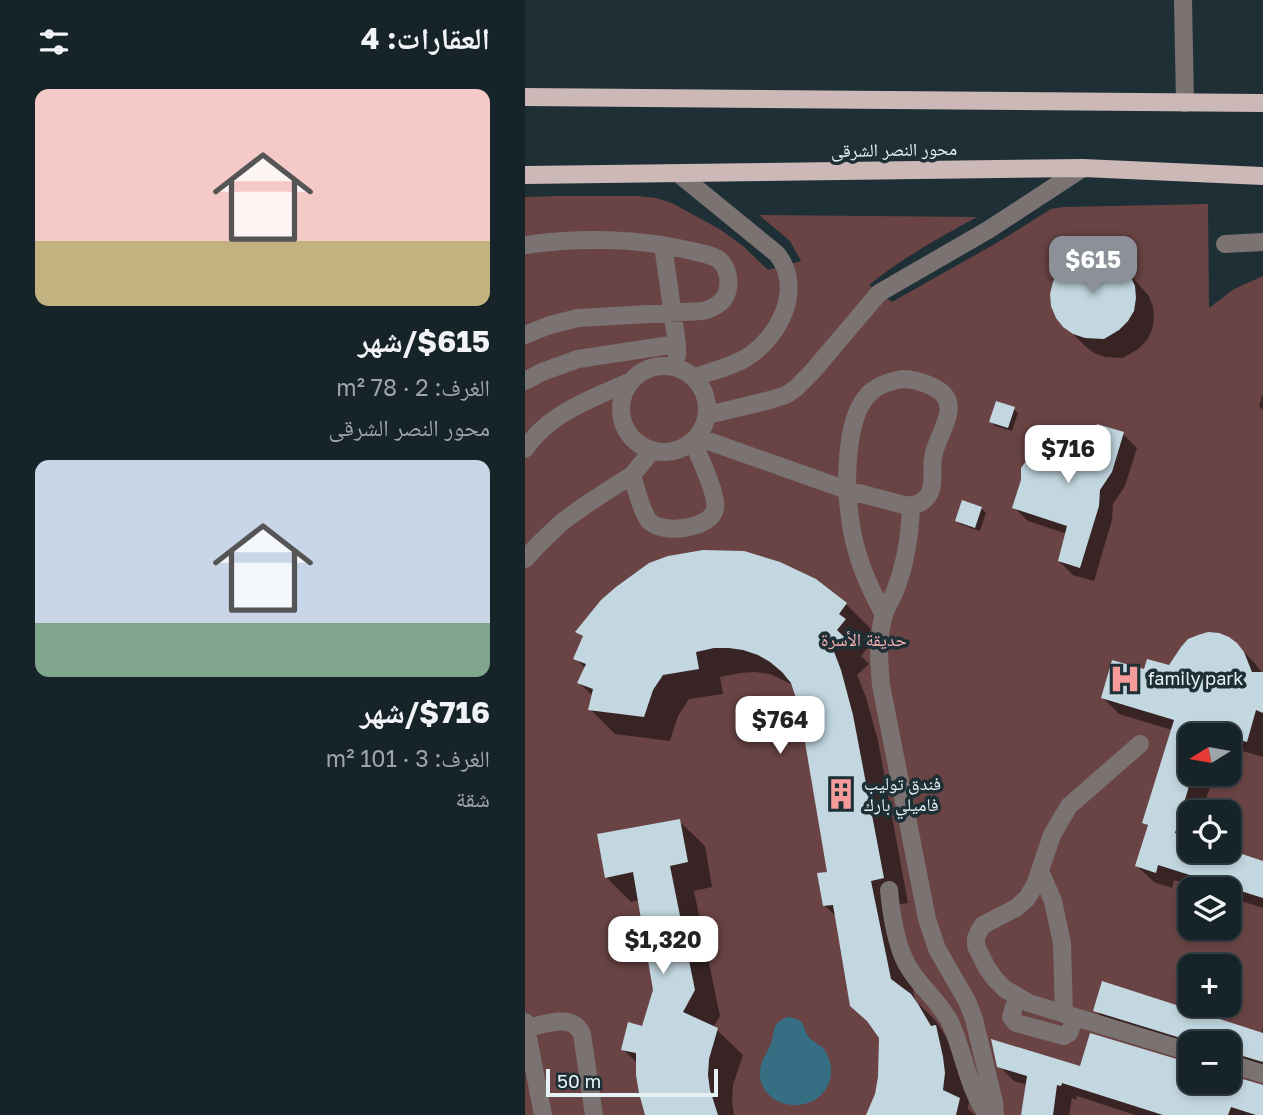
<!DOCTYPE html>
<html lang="ar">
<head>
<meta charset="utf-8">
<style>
	:root { --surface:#162328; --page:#1f2b30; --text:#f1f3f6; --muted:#9ea4a8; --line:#354045; --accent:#8c9099 }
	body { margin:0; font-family:"Golos Text","Noto Naskh Arabic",sans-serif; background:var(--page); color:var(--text); direction:rtl; height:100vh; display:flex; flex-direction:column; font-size:26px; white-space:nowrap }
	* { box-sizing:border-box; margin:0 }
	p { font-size:23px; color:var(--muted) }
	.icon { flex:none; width:38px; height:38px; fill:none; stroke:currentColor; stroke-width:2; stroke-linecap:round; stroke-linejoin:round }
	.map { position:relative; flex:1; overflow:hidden; direction:ltr }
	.side { display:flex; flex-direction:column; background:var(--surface); width:525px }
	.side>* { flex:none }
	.needle { width:46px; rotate:259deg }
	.controls { position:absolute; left:653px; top:723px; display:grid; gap:14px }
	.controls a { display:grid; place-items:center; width:63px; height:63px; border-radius:14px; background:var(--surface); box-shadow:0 4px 10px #0003,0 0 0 2px var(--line); font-size:35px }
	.scale { position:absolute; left:21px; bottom:18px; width:172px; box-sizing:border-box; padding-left:7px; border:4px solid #e7f2f6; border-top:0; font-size:19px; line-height:24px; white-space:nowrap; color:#e7f2f6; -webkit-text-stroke:5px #1e2f36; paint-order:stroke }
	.price { position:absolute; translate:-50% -60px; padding:0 16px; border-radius:14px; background:#fff; color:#222; font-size:23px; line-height:46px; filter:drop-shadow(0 2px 4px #0008) }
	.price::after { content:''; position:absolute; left:50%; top:42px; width:21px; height:16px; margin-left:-10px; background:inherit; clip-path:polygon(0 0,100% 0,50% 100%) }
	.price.on { background:var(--accent); color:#fff }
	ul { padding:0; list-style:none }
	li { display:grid; align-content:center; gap:14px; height:371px; padding:0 35px }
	li span { display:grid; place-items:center; height:217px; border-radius:14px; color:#555 }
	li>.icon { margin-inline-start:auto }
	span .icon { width:126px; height:126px; fill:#fffc; stroke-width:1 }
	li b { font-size:30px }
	h2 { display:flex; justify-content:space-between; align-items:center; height:84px; padding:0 35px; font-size:30px }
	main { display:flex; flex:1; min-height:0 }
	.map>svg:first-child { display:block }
	.green { fill:#6a4444; fill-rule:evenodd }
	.water { fill:#366e84 }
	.shadow { fill:#0007 }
	.building { fill:#c2d7e0 }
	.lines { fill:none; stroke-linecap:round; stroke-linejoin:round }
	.minor { stroke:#7b7272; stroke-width:18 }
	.major { stroke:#cbb8b7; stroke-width:18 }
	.labels { text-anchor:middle; stroke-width:7; stroke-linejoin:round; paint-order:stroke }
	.street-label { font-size:18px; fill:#e7f2f6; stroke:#1e2f36 }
	.park-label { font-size:18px; fill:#f5b2b1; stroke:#1e2f36 }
	.poi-label { font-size:18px; fill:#e7f2f6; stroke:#1e2f36; text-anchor:start }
</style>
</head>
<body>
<main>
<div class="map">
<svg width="738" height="1115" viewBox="0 0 738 1115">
	<rect width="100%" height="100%" fill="#1e2f36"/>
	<path class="green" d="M34,196H112L131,198L147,203L196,230L218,246L243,270L276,261L265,241L234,215L452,217C414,238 377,258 344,285L367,302L475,241L526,209L538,207L683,204L684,308L709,289L738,276V1115H0V197ZM665,735H704V774H665ZM665,812H704V850H665ZM665,889H704V928H665ZM665,966H704V1004H665ZM665,1043H704V1082H665Z"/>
	<path class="water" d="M263,1017C283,1020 276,1027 284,1037C288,1042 293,1044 297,1047C307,1058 309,1075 302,1087C287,1115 239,1110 235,1076C234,1064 240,1056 245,1046C251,1032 245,1023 263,1017Z"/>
	<path class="shadow" d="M597,266L624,296L628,307L629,318L627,330L622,340L613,349L598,358L580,357L569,353L560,346L540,326Z
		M738,394V410L734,406Z
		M489,409L493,413L487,431L470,426L466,421Z
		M598,434L612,448L600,486L588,504L587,520L569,581L548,575L534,561L542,534L503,521L489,507L566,450Z
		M456,508L461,513L455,531L437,525L432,521Z
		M321,604L346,629L339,640L345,645L336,656L344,664L332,675L341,697L353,741L383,903L371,905L390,1000L411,1021L423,1040L444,1100L443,1109L450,1115H342L352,1094L354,1078L355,1037L312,917L300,906L304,873L276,706L268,685L245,674L230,672L215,673L195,677L198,694L164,699L153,716L145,741L90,734L65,709L68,696L54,683L61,669L50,658L59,638L53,632Z
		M711,644L728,661L738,674V757L704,747V735H665V774H689L677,812H665V850L738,863V908L704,897V889H678L649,880L647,888L629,882L612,866L624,828L619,822L647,730L594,714L578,698L620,671L645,667Z
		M154,821L180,846L187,887L169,891L195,1016L188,1028L192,1030L218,1055L208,1085L207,1101L209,1115H122L113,1064L98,1049L118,1028L130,990L115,900L106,902L81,877Z
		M570,1010L736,1034L738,1027V1072L712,1069L707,1075V1078L738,1115H610L552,1096L551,1100L547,1098L544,1115H498L502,1085L489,1081L474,1066L556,1068L665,1065V1082H704V1043H665L585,1025Z"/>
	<path class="building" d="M564,253L576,254L588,258L598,265L605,275L610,286L611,298L609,311L603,321L594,330L579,339L560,338L548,334L538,327L531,318L526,306L525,294L528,282L533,271L542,262L552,256Z
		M471,401L490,407L483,428L464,422Z
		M572,424L599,432L587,472L575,490L574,506L555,568L533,561L542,526L487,508L496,480V468L504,457L510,430L565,448Z
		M437,500L457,507L450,528L430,521Z
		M178,550L219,551L255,562L291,579L322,603L314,614L321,619L312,630L320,638L308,649L316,670L328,715L359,878L346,881L366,979L386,994L393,1004L406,1026L411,1025L418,1057L420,1073L418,1090L435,1098L431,1115H341L350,1094L353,1077L354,1038L342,1021L325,1006L308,905L298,906L292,873L302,872L274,707L266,683L257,672L245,662L233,655L218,650L204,648H189L171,652L174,669L138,675L128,690L119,717L63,710L68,689L52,683L61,664L48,659L58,636L50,632L76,600L91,587L124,563L143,556Z
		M683,632L694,633L704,637L712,643L719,652L727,672H738V713L731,710L722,742L704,737V735H697L682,730L680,735H665V783L650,833L665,838V850H705L738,861V898L633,865L631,873L610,866L623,825L617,823L649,720L576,698L587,660L619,669L622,659L644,665L656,647L663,639L673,635Z
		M155,819L163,862L145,866L170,990L158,1012L193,1028L184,1059L183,1075L185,1090L193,1115H120L114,1093L111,1075V1053L96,1050L103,1022L117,1026L128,990L108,872L80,878L72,834Z
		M577,981L738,1033V1062L704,1052V1043H672L568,1011Z
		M565,1033L665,1063V1082H704V1075L738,1085V1115H731L706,1107L703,1115H638L537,1083L536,1086L532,1085L528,1115H496L502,1076L472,1067L466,1039L555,1066Z"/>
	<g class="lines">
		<path class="minor" d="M658,0L660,103
			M154,174L252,254C279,288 255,337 221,358C206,367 187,371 170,377
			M700,244L738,242
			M0,245C54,237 114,238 167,251C175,253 185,254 193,259C201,265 205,277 203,288C201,302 190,308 177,311L53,318L25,325L0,335
			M138,245L152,344V356
			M96 409a43 43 0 1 1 86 0a43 43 0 1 1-86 0Z
			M377,379C389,379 398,382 408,387C440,402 414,431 409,453C405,467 411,485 403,496C397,504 388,506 379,505L322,490C322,461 323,411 347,391C356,384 366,381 377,379Z
			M0,381L17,372L53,359L152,344
			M183,415L245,400L261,395L271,388L287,372L354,293L463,230L558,168
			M172,437L322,490C324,512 326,534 333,555C339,576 349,596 359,615
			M0,449C25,412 67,399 106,381
			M107,475C111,487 116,511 124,521C137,535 186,529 190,509C193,496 174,456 168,442
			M386,506C385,535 381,563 370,591C367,599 361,607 359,615C352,637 354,663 356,685L402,919L412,949L442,1001L449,1019L469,1102L470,1115
			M0,559L14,544L37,522L62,504L107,475L127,451
			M615,744L544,806L527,835L510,885L502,898L491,908L458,925L454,931L451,938V946L462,968L470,979L480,989L504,1003L665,1052
			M515,871L528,901L537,943L539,1014
			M364,890C366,911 369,933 377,954C387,980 410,996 424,1020C438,1047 444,1096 464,1115
			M492,997L486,1017L491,1023L539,1036L544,1033L550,1017
			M0,1022L18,1115
			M1,1028C19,1025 47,1012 57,1034L69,1115
			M704,1063L738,1074"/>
		<path class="major" d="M0,97L738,103
			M0,175L558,168L738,176"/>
	</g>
	<defs>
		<symbol id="hospital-bare" viewBox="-9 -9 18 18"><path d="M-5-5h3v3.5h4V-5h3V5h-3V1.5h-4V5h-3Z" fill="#f59b9a" stroke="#1e2f36" stroke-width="2.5" paint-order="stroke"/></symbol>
		<symbol id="building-bare" viewBox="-9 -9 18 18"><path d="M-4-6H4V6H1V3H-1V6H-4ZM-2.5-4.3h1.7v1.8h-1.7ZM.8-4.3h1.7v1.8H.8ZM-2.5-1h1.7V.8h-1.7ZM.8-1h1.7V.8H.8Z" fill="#f59b9a" stroke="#1e2f36" stroke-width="2.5" paint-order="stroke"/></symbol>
	</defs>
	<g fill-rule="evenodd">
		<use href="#hospital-bare" x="578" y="657" width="44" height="44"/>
		<use href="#building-bare" x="294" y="772" width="44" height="44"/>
	</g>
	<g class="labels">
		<g class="street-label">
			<text transform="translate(369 150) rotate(-1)" y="6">محور النصر الشرقى</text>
		</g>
		<g class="park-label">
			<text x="339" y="646">حديقة الأسرة</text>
		</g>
		<g class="poi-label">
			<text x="623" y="685">family park</text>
			<text x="339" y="790">فندق توليب<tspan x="339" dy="21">فاميلي بارك</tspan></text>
		</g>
	</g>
</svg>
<div class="controls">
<a><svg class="needle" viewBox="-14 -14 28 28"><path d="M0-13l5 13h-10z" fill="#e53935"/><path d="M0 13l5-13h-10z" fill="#9ea4a8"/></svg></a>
<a><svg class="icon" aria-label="locate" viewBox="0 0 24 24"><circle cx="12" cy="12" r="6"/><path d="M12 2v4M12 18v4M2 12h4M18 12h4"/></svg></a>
<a><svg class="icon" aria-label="layers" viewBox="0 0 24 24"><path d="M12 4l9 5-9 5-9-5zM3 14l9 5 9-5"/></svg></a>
<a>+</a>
<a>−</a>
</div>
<div class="scale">50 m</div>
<b class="price on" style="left:568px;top:296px">$615</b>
<b class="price" style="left:543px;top:485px">$716</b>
<b class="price" style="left:255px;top:756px">$764</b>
<b class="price" style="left:138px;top:976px">$1,320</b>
</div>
<section class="side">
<h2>العقارات: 4<svg class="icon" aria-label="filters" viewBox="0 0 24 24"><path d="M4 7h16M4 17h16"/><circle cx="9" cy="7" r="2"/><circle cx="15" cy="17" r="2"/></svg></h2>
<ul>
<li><span style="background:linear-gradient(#f6c9c9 70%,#c2b280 0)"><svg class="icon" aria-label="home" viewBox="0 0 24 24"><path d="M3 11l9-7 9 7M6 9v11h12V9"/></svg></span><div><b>$615/شهر</b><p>الغرف: 2 · 78 m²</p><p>محور النصر الشرقى</p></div></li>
<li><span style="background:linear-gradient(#c9d6e8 75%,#7fa58c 0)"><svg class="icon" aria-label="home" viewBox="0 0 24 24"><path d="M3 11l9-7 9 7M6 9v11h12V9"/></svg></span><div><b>$716/شهر</b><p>الغرف: 3 · 101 m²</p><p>شقة</p></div></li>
</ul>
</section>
</main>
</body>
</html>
